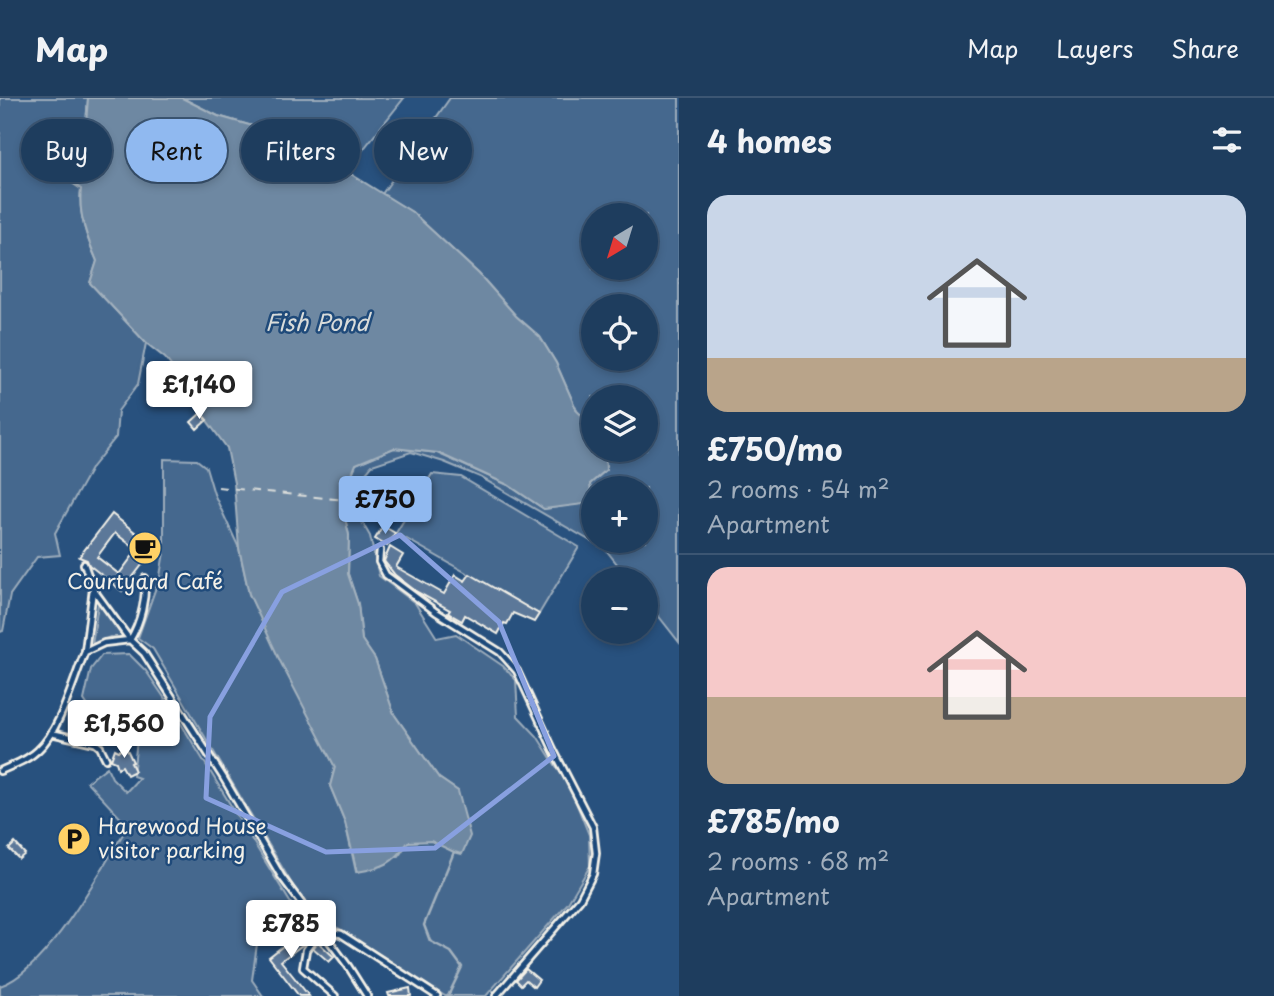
<!DOCTYPE html>
<html lang="en">
<head>
<meta charset="utf-8">
<style>
	:root { --surface:#1e3d5e; --page:#2b4867; --text:#f1f3f6; --muted:#a1aebc; --line:#3c5673; --accent:#90b9f0 }
	body { margin:0; font-family:"Playpen Sans",sans-serif; background:var(--page); color:var(--text); height:100vh; display:flex; flex-direction:column; font-size:26px; white-space:nowrap }
	* { box-sizing:border-box; margin:0 }
	p { font-size:23px; color:var(--muted) }
	.icon { flex:none; width:38px; height:38px; fill:none; stroke:currentColor; stroke-width:2; stroke-linecap:round; stroke-linejoin:round }
	.map { position:relative; flex:1; overflow:hidden }
	.drawer { display:flex; flex-direction:column; background:var(--surface); width:595px }
	.drawer>* { flex:none }
	.banner { position:absolute; left:21px; top:21px; width:553px; height:63px; display:flex; gap:14px }
	.needle { width:46px; rotate:218deg }
	.fabs { position:absolute; left:581px; top:105px; display:grid; gap:14px }
	.fabs a { display:grid; place-items:center; width:77px; height:77px; border-radius:50%; background:var(--surface); box-shadow:0 4px 10px #0003,0 0 0 2px var(--line); font-size:35px }
	.price { position:absolute; translate:-50% -60px; padding:0 16px; border-radius:7px; background:#fff; color:#222; font-size:23px; line-height:46px; filter:drop-shadow(0 2px 4px #0008) }
	.price::after { content:''; position:absolute; left:50%; top:42px; width:21px; height:16px; margin-left:-10px; background:inherit; clip-path:polygon(0 0,100% 0,50% 100%) }
	.price.current { background:var(--accent); color:#111 }
	ul { padding:0; list-style:none }
	li { display:grid; align-content:center; gap:14px; height:371px; padding:0 28px }
	li+li { border-top:2px solid var(--line) }
	li span { display:grid; place-items:center; height:217px; border-radius:21px; color:#555 }
	li>.icon { margin-inline-start:auto }
	span .icon { width:126px; height:126px; fill:#fffc; stroke-width:1 }
	li b { font-size:30px }
	h2 { display:flex; justify-content:space-between; align-items:center; height:84px; padding:0 28px; font-size:30px }
	.tag { padding:0 24px; border-radius:32px; background:var(--surface); box-shadow:0 4px 10px #0003,0 0 0 2px var(--line); font-size:24px; line-height:63px }
	.tag.current { background:var(--accent); color:#111 }
	header { display:flex; align-items:center; gap:42px; box-sizing:border-box; height:98px; padding:0 35px; background:var(--surface); border-bottom:2px solid var(--line) }
	header strong { font-size:33px }
	nav { display:flex; gap:38px; margin-inline-start:auto; font-size:24px }
	main { display:flex; flex:1; min-height:0 }
	.map>svg:first-child { display:block }
	.green { fill:#45688e; stroke:#9cacbb; stroke-width:2; fill-rule:evenodd }
	.water { fill:#6e88a2; stroke:#a4b2be; stroke-width:2 }
	.lines { fill:none; stroke-linecap:round; stroke-linejoin:round }
	.stream { stroke:#a4b2be; stroke-width:2.5 }
	.ferry { stroke:#d9dcda; stroke-width:2; stroke-dasharray:9 7; stroke-linecap:butt }
	.building { fill:#5b7899; stroke:#f4f1e8; stroke-width:2; fill-rule:evenodd }
	.lane-casing { stroke:#f4f1e8; stroke-width:10 }
	.lane { stroke:#1f4a7a; stroke-width:4.5 }
	.marked { fill:none; stroke:#88a0e0; stroke-width:5; stroke-linejoin:round }
	.labels { text-anchor:middle; stroke-width:5; stroke-linejoin:round; paint-order:stroke }
	.poi-label { font-size:21px; fill:#f4f1e8; stroke:#1f4a7a }
	.water-label { font-size:23px; font-style:italic; fill:#d9dcda; stroke:#1f4a7a }
</style>
</head>
<body>
<header>
<strong>Map</strong>
<nav><a>Map</a><a>Layers</a><a>Share</a></nav>
</header>
<main>
<div class="map">
<svg width="679" height="898" viewBox="0 0 679 898">
	<rect width="100%" height="100%" fill="#28517e"/>
	<filter id="ink" filterUnits="userSpaceOnUse"><feTurbulence type="fractalNoise" baseFrequency=".0143" numOctaves="2"/><feDisplacementMap in="SourceGraphic" scale="14" xChannelSelector="R" yChannelSelector="G"/><feConvolveMatrix kernelMatrix="1 2 1 2 8 2 1 2 1" color-interpolation-filters="sRGB"/></filter>
	<g filter="url(#ink)">
		<path class="green" d="M0,0H88L86,26L68,50L69,83L81,91C78,117 87,140 97,163L90,185L146,245L138,286L118,313L116,339L92,369L55,435L60,457L37,459L10,497L3,533L0,534Z
			M182,0H404L346,73L301,32L287,38L218,18Z
			M450,0H679V544L646,502V481H629L606,452L480,379L444,364L411,354L372,367L353,390L355,403L354,410L370,438L379,478L415,505L437,540L456,536L503,568L516,582L518,618L537,638L571,692L589,737L590,768L568,805L486,898H445L338,830L312,820L153,551L138,540L160,478L164,454V361L197,362L206,369L214,396L239,450L249,496L335,669L330,688L345,724L356,774L399,758L408,744L431,742L454,754L458,693L439,680L394,616L375,561L362,542L358,506L348,476L349,437L341,403L356,366L394,350L437,355L508,387L544,411L592,404L590,386L606,372L605,352H646V299H593V328L577,313L556,265L540,239L516,218L479,176L412,114L382,96ZM593,117H646V170H593ZM593,208H646V261H593ZM593,390H646V443H593Z
			M432,376L461,379L579,449L539,516L396,435Z
			M98,506H101L123,537V540L110,539L92,547Z
			M129,556L146,573L172,611L301,822L257,846L252,882L263,898H0V888C48,872 101,771 128,728L87,684L107,669L112,680L126,694L139,680L133,678L139,623L123,618L98,623L84,602L91,571L102,557Z"/>
		<path class="water" d="M88,0H182L218,18L287,38L301,32L346,73L412,114L479,176L516,218L540,239L556,265L577,313L593,328V352H605L606,372L590,386L592,405L544,411L508,387L438,355L394,350L356,366L341,403L349,437L348,476L358,506L362,542L375,561L394,616L439,680L458,693L470,738L462,756L454,754L431,743L408,744C394,766 382,770 357,774L345,724L330,688L335,669L280,563L249,496L239,450L234,385L227,350L194,305L185,286L165,260L146,245L90,185L97,163C87,140 78,117 81,91L69,83L68,50L86,26Z"/>
		<g class="lines">
			<path class="stream" d="M448,898L462,869L451,854L430,843L424,827L454,754"/>
			<path class="ferry" d="M218,389L345,402"/>
		</g>
		<path class="building" d="M201,315L207,322L197,331L191,324Z
			M112,416L155,450L122,493L89,467L87,462L79,459ZM115,435L137,452L119,476L97,459Z
			M383,428L395,435L387,448L375,441Z
			M390,449L403,457L396,469L444,496L455,477L465,483L470,476L539,516L534,524L513,515L507,526L504,525L498,536L465,517L462,523L448,515L450,512L417,494L395,477L384,463Z
			M126,649L133,664L131,665L135,673L127,677L122,668L118,670L116,664L111,662L115,651L119,653Z
			M15,745L25,756L19,761L9,751Z
			M306,830L311,836L306,844L281,863L309,898H299L269,859Z
			M318,844L334,859L329,864L313,850Z
			M526,871L539,882L534,889L526,882L521,887L516,882Z
			M410,890L411,898H389L388,895Z"/>
		<g class="lines">
			<defs>
				<path id="lane" d="M380,452L379,464L386,477L436,514L500,554L517,573L553,651L593,729L596,755L593,776L580,801L496,898
					M84,466L93,491L85,553
					M93,491L130,542C141,524 146,501 145,480
					M51,635L95,645L100,649L106,661
					M0,673C13,667 28,662 38,652C61,631 73,582 85,554L104,545L130,542L144,555L223,679L281,778L348,868L367,898
					M320,832L306,852L303,870L335,898
					M327,841L335,835L341,836L437,898"/>
			</defs>
			<use href="#lane" class="lane-casing"/>
			<use href="#lane" class="lane"/>
		</g>
	</g>
	<path class="marked" d="M400,437L499,524L554,658L435,750L326,754L206,700L210,619L282,494Z"/>
	<defs>
		<symbol id="cafe-disc" viewBox="-11 -11 22 22"><circle r="9.5" fill="#ffd166" stroke="#1f4a7a"/><path d="M-5.5-4.5H6V0H3Q3 3.5 0 3.5H-2.5Q-5.5 3.5-5.5 0ZM3-3.2v2h1.7v-2ZM-6 4.5H4V6H-6Z" fill="#111"/></symbol>
		<symbol id="parking-disc" viewBox="-11 -11 22 22"><circle r="9.5" fill="#ffd166" stroke="#1f4a7a"/><path d="M-3.5-5.5H1a3.5 3.5 0 0 1 0 7H-1V5.5H-3.5ZM-1-3.4V-.6H.8a1.4 1.4 0 0 0 0-2.8Z" fill="#111"/></symbol>
	</defs>
	<g fill-rule="evenodd">
		<use href="#cafe-disc" x="126" y="431" width="38" height="38"/>
		<use href="#parking-disc" x="55" y="722" width="38" height="38"/>
	</g>
	<g class="labels">
		<g class="poi-label">
			<text x="145" y="491">Courtyard Café</text>
			<text x="98" y="736" text-anchor="start">Harewood House<tspan x="98" dy="24">visitor parking</tspan></text>
		</g>
		<g class="water-label">
			<text x="317" y="233">Fish Pond</text>
		</g>
	</g>
</svg>
<div class="fabs">
<a><svg class="needle" viewBox="-14 -14 28 28"><path d="M0-13l5 13h-10z" fill="#e53935"/><path d="M0 13l5-13h-10z" fill="#a1aebc"/></svg></a>
<a><svg class="icon" aria-label="locate" viewBox="0 0 24 24"><circle cx="12" cy="12" r="6"/><path d="M12 2v4M12 18v4M2 12h4M18 12h4"/></svg></a>
<a><svg class="icon" aria-label="layers" viewBox="0 0 24 24"><path d="M12 4l9 5-9 5-9-5zM3 14l9 5 9-5"/></svg></a>
<a>+</a>
<a>−</a>
</div>
<b class="price" style="left:199px;top:323px">£1,140</b>
<b class="price current" style="left:385px;top:438px">£750</b>
<b class="price" style="left:124px;top:662px">£1,560</b>
<b class="price" style="left:291px;top:862px">£785</b>
<div class="banner">
<a class="tag">Buy</a>
<a class="tag current">Rent</a>
<a class="tag">Filters</a>
<a class="tag">New</a>
</div>
</div>
<section class="drawer">
<h2>4 homes<svg class="icon" aria-label="filters" viewBox="0 0 24 24"><path d="M4 7h16M4 17h16"/><circle cx="9" cy="7" r="2"/><circle cx="15" cy="17" r="2"/></svg></h2>
<ul>
<li><span style="background:linear-gradient(#c9d6e8 75%,#b9a48a 0)"><svg class="icon" aria-label="home" viewBox="0 0 24 24"><path d="M3 11l9-7 9 7M6 9v11h12V9"/></svg></span><div><b>£750/mo</b><p>2 rooms · 54 m²</p><p>Apartment</p></div></li>
<li><span style="background:linear-gradient(#f6c9c9 60%,#b9a48a 0)"><svg class="icon" aria-label="home" viewBox="0 0 24 24"><path d="M3 11l9-7 9 7M6 9v11h12V9"/></svg></span><div><b>£785/mo</b><p>2 rooms · 68 m²</p><p>Apartment</p></div></li>
</ul>
</section>
</main>
</body>
</html>
